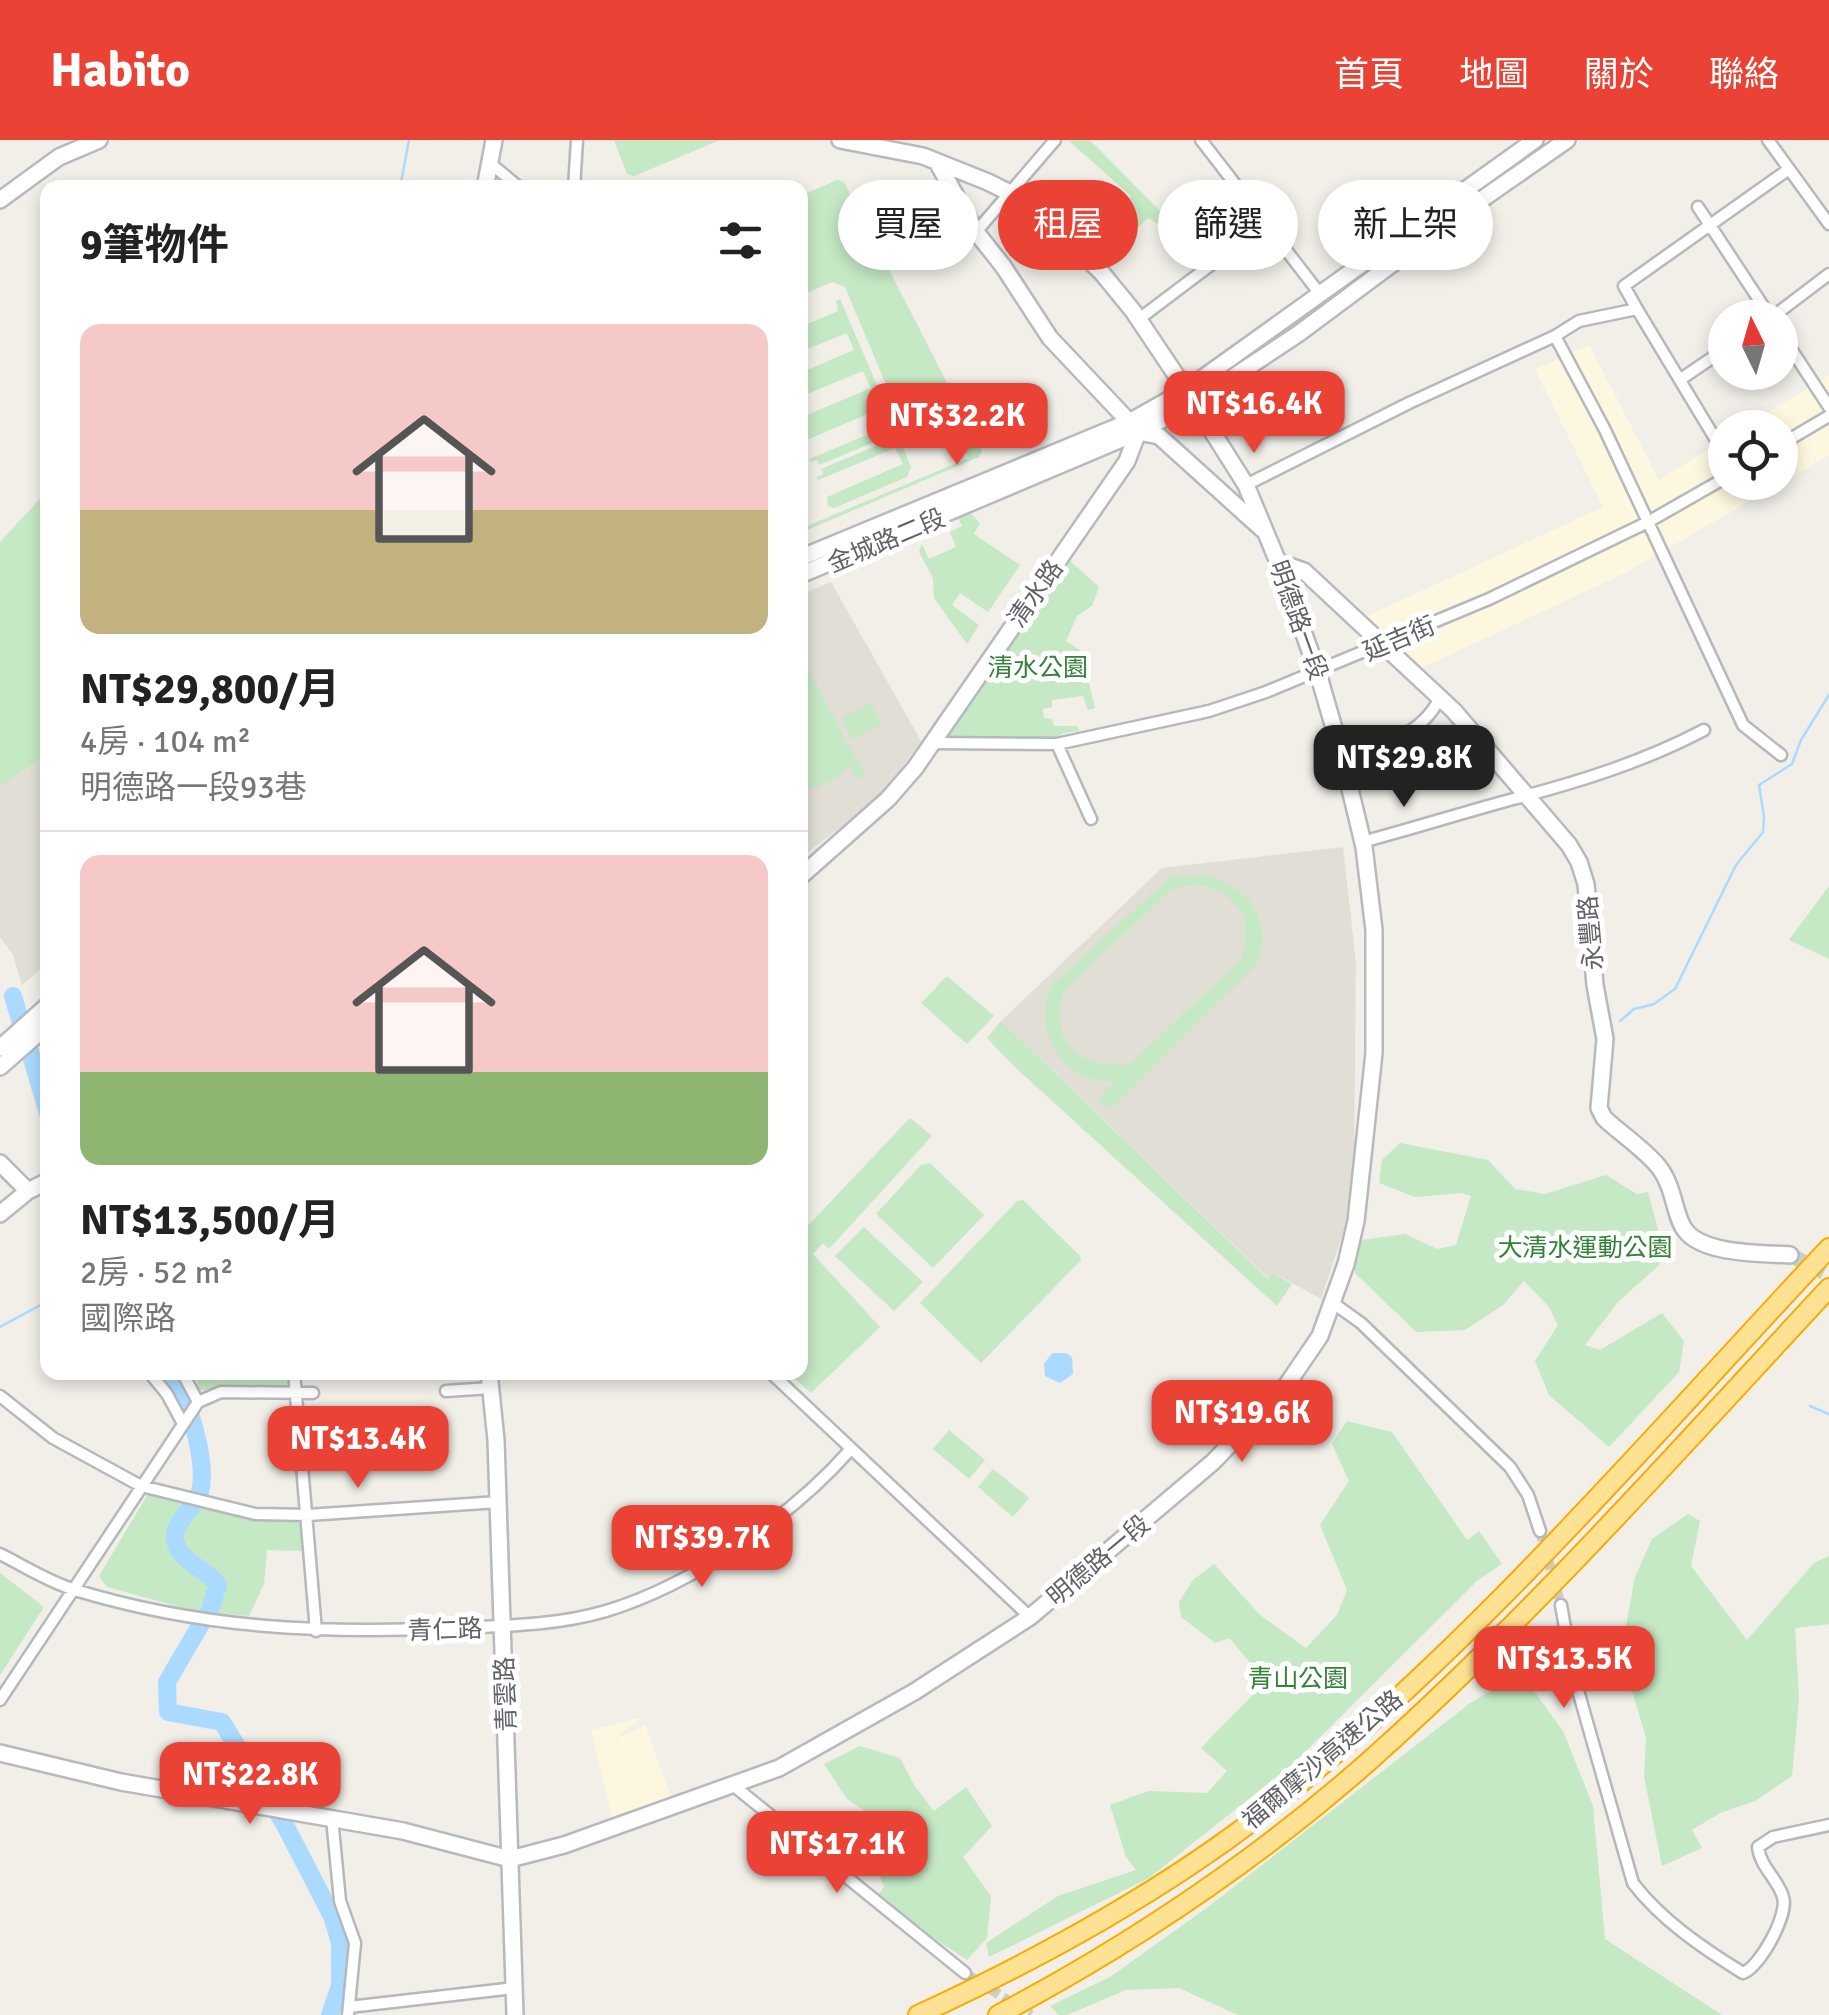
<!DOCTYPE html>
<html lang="zh-TW">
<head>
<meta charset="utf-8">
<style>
	:root { --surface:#fff; --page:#f6f6f6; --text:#222; --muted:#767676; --line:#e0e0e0; --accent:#ea4335 }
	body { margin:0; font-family:Signika,"Noto Sans TC",sans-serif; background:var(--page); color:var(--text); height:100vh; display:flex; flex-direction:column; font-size:38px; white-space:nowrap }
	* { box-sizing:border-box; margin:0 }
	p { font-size:32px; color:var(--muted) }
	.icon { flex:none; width:55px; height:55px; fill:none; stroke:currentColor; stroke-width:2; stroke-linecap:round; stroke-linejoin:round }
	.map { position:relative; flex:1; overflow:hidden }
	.drawer { position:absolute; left:40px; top:40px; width:768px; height:1200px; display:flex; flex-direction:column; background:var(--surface); border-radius:20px; box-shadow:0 5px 15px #0003 }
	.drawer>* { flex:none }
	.banner { position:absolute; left:838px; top:40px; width:840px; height:90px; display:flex; gap:20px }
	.needle { width:65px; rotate:355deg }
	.tools { position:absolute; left:1708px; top:160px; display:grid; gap:20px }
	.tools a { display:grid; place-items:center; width:90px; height:90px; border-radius:50%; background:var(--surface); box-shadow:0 5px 15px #0003; font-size:50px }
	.price { position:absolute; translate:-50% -85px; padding:0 22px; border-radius:20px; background:var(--accent); color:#fff; font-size:32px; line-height:65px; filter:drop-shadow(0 2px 5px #0008) }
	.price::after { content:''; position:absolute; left:50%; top:60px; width:30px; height:22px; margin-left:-15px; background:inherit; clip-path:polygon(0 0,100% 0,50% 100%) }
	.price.on { background:#222; color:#fff }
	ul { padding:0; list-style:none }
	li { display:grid; align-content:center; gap:20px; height:530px; padding:0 40px }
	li+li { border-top:2px solid var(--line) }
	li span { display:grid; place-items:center; height:310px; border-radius:20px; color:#555 }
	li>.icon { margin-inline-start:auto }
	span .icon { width:180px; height:180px; fill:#fffc; stroke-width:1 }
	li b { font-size:42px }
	h2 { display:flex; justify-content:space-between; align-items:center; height:120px; padding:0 40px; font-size:42px }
	.pill { padding:0 35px; border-radius:45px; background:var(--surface); box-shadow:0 5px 15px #0003; font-size:35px; line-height:90px }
	.pill.on { background:var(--accent); color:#fff }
	header { display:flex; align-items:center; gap:60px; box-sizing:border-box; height:140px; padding:0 50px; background:var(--accent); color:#fff }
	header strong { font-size:48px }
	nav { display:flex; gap:55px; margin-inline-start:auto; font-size:35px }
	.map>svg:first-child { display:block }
	.commercial { fill:#fef7e0 }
	.education { fill:#e1ded6 }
	.green { fill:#c5e8c5; fill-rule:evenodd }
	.water { fill:#aadaff }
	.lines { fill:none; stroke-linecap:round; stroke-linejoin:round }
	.stream { stroke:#aadaff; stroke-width:2.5 }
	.river { stroke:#aadaff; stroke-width:18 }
	.street-tunnel { stroke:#ccccc8; stroke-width:10; stroke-dasharray:10 5; stroke-linecap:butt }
	.secondary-tunnel { stroke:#ccccc8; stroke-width:15; stroke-dasharray:15 8; stroke-linecap:butt }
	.street-casing { stroke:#b5b8bc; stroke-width:15 }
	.secondary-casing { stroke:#b6babf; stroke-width:20 }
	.highway-casing { stroke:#f9ab00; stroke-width:22 }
	.street { stroke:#fff; stroke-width:10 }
	.secondary { stroke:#fff; stroke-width:15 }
	.highway { stroke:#fde293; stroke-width:18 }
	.labels { text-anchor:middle; stroke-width:10; stroke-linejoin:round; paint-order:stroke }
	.street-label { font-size:25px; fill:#5f6368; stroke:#fff }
	.park-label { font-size:25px; fill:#348238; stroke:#fff }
</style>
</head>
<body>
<header>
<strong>Habito</strong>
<nav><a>首頁</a><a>地圖</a><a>關於</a><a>聯絡</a></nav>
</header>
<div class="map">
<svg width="1829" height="1875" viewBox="0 0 1829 1875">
	<rect width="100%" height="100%" fill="#f1efe8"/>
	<path class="commercial" d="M1589,205L1659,340L1725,299V342H1780V288L1744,287L1829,235V315L1627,432L1415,531L1361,479L1603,367L1535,229Z
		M643,1577L614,1600L645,1585L671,1657L612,1677L591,1590Z"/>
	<path class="education" d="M831,442L921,601L883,655L800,718V455Z
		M47,614V823L22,845L13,815L0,797V647Z
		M1343,707L1356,823L1354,1031L1344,1090L1321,1159L1276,1134L1269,1139L1001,881L1162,728Z"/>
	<path class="green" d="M614,0H720L634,36L627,34Z
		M1068,0H1090L1166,77L1158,84L1148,78L1103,121L1086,102L1131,56Z
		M837,40L844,42L982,311L979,317L800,393V389L969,318L948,272L905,290L845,147L832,142L800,156V56Z
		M840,159L891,278L886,280L879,269L802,302L800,278L871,248L863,231L800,257V233L854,210L847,193L800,212V187L838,171L836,161Z
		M893,284L911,327L907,337L834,368L828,366L827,357L903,324L895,308L818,340L817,337L823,334L821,329L890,300L889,296L819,325L817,320L811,322L809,319Z
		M47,351V614L0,647V402Z
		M969,372L980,383L974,394L1020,425L988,472L960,453L952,465L979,485L967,504L934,458L933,438L919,412L922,404L929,419L956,407L950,392L962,386L957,376Z
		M1067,418L1099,447L1092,466L1077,476L1066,501L1081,511L1095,568L1088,570L1083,556L1052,560V567L1043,569L1044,578L1052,579L1054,586H1076L1080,591L1063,593L1054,599L946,597Z
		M801,517L865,635L857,639L849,624C840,639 817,650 800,649Z
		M871,563L882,584L852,599L841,578Z
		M1204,735C1246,745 1275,779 1257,824L1110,969L1098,959L1114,942C1103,940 1092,940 1082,936C1052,921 1035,876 1051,846L1170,737ZM1198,744L1222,751L1240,769L1245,780V808L1240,821L1130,924C1080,931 1046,899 1065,849L1172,749Z
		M1829,746V819L1789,800Z
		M947,836L994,876L967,904L921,863Z
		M1001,881L1268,1139L1275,1134L1292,1144L1277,1166L1016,928L987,898Z
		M910,978L932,996L829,1109L823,1103L813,1114L880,1187L811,1253L788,1233L800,1232V1094Z
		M1400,1003L1488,1020L1515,1049L1545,1054L1606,1035L1637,1054L1648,1052L1660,1097L1659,1125L1618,1162L1585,1205L1600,1210L1662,1173L1684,1201L1679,1232L1609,1307L1549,1255L1535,1221L1558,1185L1549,1167L1524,1141L1503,1165L1465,1190L1416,1192L1355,1133L1354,1111L1361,1100L1405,1094L1437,1109L1456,1105L1471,1056L1460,1053L1415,1057L1379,1043L1382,1020Z
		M930,1023L984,1075L933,1128L876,1074L921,1025Z
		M1023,1060L1080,1116L1081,1120L981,1223L920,1163L1017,1061Z
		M864,1087L923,1142L894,1171L835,1116Z
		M197,1233H287L288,1243L283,1247L198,1250Z
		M1347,1281L1392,1292L1467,1400L1479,1391L1502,1424L1478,1440L1295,1622L1149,1738L989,1817L986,1803L1058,1756L1136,1730L1126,1717L1110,1665L1148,1651L1207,1653L1227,1631L1201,1608L1266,1541L1229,1498L1215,1503L1181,1477L1179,1462L1193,1440L1214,1424L1260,1475L1306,1508L1337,1475L1347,1450L1320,1385L1349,1341L1332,1304Z
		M949,1290L985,1320L969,1339L933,1309Z
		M993,1329L1029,1358L1013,1377L978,1347Z
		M148,1354L293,1378L303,1387L304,1411L267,1410L264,1444L249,1476L198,1472L107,1447L99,1436Z
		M1688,1374L1700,1381L1691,1426L1747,1500L1814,1423L1829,1416V1484L1795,1488L1799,1559L1792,1636L1755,1661L1720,1673L1692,1690L1702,1708L1662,1726L1644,1636L1646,1598L1621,1513L1635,1437L1652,1399Z
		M0,1433L44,1467L0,1535Z
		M1526,1540L1563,1591L1593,1666L1605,1799L1722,1875H1238L1179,1848L1126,1850L1067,1875H1059L1050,1866L1110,1837L1212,1764L1469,1564L1505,1542Z
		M860,1606L900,1618L914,1645L934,1671L966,1647L992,1686L963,1717L991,1756L987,1798L967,1820L917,1787L879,1754L884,1747L872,1717L876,1695L865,1671L847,1659L824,1624Z"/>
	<path class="water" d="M1052,1213H1066L1072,1217L1073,1234L1060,1243L1045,1236L1044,1224Z"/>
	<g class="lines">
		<path class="stream" d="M400,48L409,0
			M1620,881L1634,869L1654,864L1675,849L1736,725L1763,692L1764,677L1759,645L1792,624L1801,600L1829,555
			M0,1187L48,1161
			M1810,1266L1829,1274"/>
		<path class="river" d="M13,856L25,897
			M29,909L48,973
			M168,1232C188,1253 208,1323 200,1352C195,1369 172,1382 175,1400C179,1422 206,1428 218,1445L209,1473
			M201,1484L167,1542L168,1572L222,1582L285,1685L332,1776L340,1803V1846L330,1875"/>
		<path class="street-tunnel" d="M1540,1391L1561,1465
			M965,1833L1031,1875"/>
		<path class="secondary-tunnel" d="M1790,1115L1829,1135"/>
		<defs>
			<path id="street" d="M1201,0L1320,154
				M1768,0L1829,84
				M490,23L520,48
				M574,48L577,0
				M1698,67L1771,178
				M976,92L1055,0
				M1637,169L1725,315
				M1771,178L1829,134
				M1139,179L1265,84
				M1780,192L1829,267
				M1555,196L1605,290L1743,585L1781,615
				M1681,239L1725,209
				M1780,305L1829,276
				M1246,345L1409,263L1555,196L1579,181L1637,169L1624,146L1789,29
				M934,603L1057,604L1209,571L1266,552L1489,459L1648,382L1725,338
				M1057,604L1091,679
				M1342,616C1383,605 1420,597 1440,558
				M1362,702C1414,688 1465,672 1517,658C1582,641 1645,621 1704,590
				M1333,1163L1361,1183L1510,1327L1528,1355L1540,1391
				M149,1232L167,1254L182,1282
				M182,1232L198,1262
				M294,1232L316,1491
				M770,1232L1030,1477
				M446,1251L491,1248
				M0,1256L53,1298L141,1346L255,1374L308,1375L498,1362
				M0,1414C24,1426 49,1442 75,1450C200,1488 320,1494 449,1488C502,1486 555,1486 606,1471C692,1445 791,1377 850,1310
				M1561,1465L1573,1533L1633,1743C1661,1780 1704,1809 1743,1833C1760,1827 1789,1774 1783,1757C1778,1739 1760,1727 1758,1707L1773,1697L1829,1685
				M0,1560L198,1262L221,1252L313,1253
				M734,1646L965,1833
				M332,1678L340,1761L355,1803L348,1875
				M349,1867L514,1848"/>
			<path id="secondary" d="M937,22L976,92L1003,126L1050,198L1136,289
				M485,48L494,0
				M0,60L59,17L99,0
				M1138,292L1159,296L1262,389
				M800,418L1131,281L1186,250L1535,0
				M1278,422L1304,431L1454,571L1569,705L1579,722L1586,744L1595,845L1605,899L1599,968L1604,978C1621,994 1643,1008 1658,1026C1675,1047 1674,1076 1685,1090C1703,1115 1763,1113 1790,1115
				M800,435L1138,292L1194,263L1298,194L1435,92L1567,0
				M800,737L888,659L915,628L1127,321L1138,292
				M0,908L48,865
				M0,927L48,885
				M0,1023L28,1051
				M0,1074L28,1051L48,1041
				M489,1232L496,1300L515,1875
				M0,1613L121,1642L403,1691L510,1719L564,1705L779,1628L914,1552L1030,1477L1213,1322L1286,1246L1320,1196L1346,1124L1356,1081L1374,913V790L1364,707L1342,616L1318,533L1278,422L1246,345L1186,250L1133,171L1102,133L1063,95L1010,53L988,42L923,16L840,0"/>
			<path id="highway" d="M918,1875C1045,1816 1171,1747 1281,1659C1481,1498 1653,1295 1829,1108
				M998,1875C1134,1803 1262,1717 1377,1614C1537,1470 1682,1306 1829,1148"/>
		</defs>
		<use href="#street" class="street-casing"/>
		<use href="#secondary" class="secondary-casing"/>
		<use href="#highway" class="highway-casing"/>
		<use href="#street" class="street"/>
		<use href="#secondary" class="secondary"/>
		<use href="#highway" class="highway"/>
	</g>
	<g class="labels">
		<g class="street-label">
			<text transform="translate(886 400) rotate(-23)" y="9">金城路二段</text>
			<text transform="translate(1035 453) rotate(-55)" y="9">清水路</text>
			<text transform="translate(1299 480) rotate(70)" y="9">明德路一段</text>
			<text transform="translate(1399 498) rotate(-23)" y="9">延吉街</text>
			<text transform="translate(1590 793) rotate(-95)" y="9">永豐路</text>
			<text transform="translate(1098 1420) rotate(-40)" y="9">明德路一段</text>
			<text transform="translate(445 1489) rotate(-2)" y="9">青仁路</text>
			<text transform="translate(505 1554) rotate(-92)" y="9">青雲路</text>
			<text transform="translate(1322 1619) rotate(-40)" y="9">福爾摩沙高速公路</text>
		</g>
		<g class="park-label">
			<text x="1038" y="536">清水公園</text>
			<text x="1585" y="1116">大清水運動公園</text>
			<text x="1298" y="1547">青山公園</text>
		</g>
	</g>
</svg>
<div class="tools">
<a><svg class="needle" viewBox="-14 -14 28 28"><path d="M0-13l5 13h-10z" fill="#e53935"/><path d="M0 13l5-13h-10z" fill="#767676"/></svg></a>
<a><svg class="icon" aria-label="locate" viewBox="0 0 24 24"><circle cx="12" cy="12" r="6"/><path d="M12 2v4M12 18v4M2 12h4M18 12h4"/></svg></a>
</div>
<b class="price" style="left:1254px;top:316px">NT$16.4K</b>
<b class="price" style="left:957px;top:328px">NT$32.2K</b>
<b class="price on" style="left:1404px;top:670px">NT$29.8K</b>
<b class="price" style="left:1242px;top:1325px">NT$19.6K</b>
<b class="price" style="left:358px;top:1351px">NT$13.4K</b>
<b class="price" style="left:702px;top:1450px">NT$39.7K</b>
<b class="price" style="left:1564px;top:1571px">NT$13.5K</b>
<b class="price" style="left:250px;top:1687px">NT$22.8K</b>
<b class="price" style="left:837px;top:1756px">NT$17.1K</b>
<div class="banner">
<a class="pill">買屋</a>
<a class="pill on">租屋</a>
<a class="pill">篩選</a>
<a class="pill">新上架</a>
</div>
<section class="drawer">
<h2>9筆物件<svg class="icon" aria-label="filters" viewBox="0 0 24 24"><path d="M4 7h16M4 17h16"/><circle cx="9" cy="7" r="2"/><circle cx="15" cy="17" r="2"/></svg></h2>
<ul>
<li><span style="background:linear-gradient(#f6c9c9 60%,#c2b280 0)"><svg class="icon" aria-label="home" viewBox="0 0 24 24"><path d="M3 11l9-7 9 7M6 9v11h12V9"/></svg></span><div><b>NT$29,800/月</b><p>4房 · 104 m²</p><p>明德路一段93巷</p></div></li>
<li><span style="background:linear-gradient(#f6c9c9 70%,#8fb573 0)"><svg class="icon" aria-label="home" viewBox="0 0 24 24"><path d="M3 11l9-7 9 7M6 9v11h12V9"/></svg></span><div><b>NT$13,500/月</b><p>2房 · 52 m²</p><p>國際路</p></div></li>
</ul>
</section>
</div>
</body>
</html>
